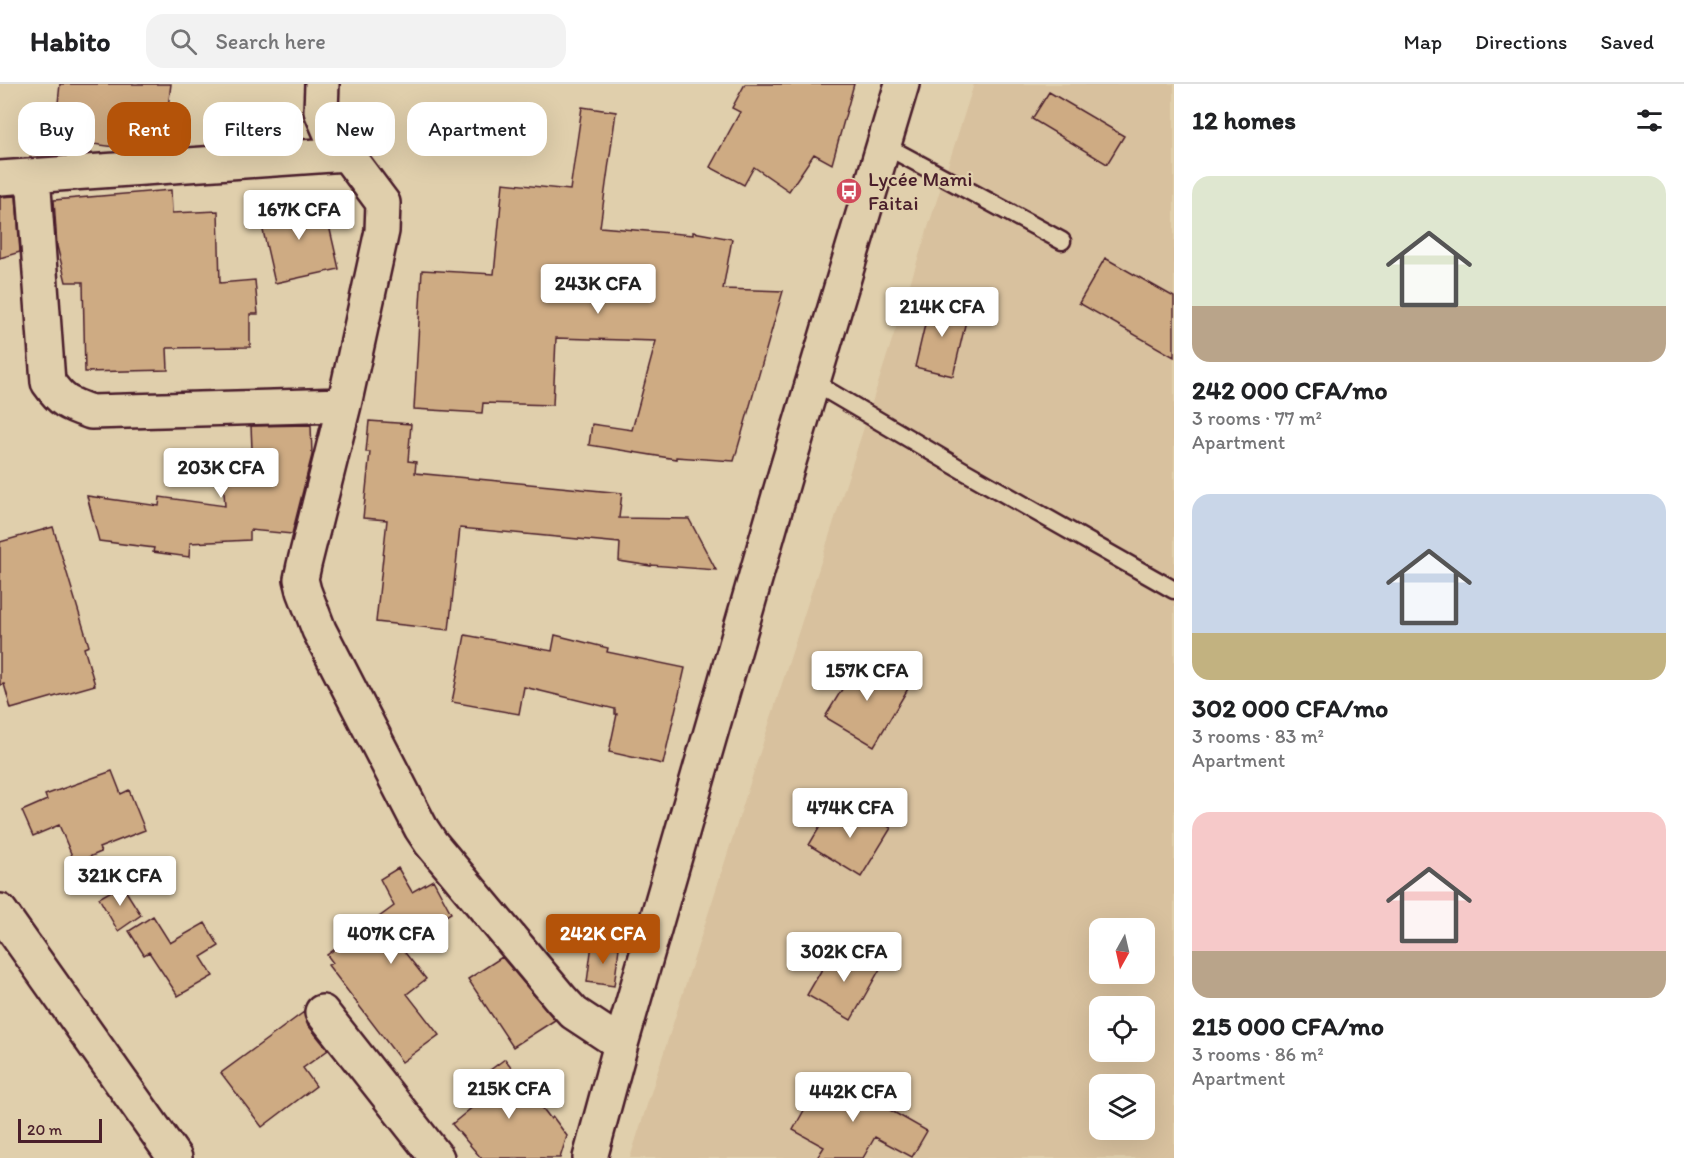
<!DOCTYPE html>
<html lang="en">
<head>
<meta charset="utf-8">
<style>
	:root { --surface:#fff; --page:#f2f2f2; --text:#202124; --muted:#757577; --line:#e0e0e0; --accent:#b45309 }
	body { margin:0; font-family:Itim,sans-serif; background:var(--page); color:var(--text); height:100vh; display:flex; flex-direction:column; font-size:22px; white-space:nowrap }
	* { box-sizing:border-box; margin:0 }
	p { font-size:20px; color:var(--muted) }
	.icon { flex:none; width:33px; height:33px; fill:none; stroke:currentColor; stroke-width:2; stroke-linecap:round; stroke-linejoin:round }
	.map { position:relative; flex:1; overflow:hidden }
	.sheet { display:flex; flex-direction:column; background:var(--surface); width:510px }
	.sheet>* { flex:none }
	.banner { position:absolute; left:18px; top:18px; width:570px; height:54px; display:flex; gap:12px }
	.needle { width:39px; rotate:188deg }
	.tools { position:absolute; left:1089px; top:834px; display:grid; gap:12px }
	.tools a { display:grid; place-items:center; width:66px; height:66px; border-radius:12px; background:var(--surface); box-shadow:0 6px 24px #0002; font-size:30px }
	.scale { position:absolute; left:18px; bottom:15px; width:84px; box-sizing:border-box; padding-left:6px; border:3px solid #4a1f2b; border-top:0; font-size:16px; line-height:21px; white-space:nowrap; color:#4a1f2b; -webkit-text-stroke:4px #e0cfac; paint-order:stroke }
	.price { position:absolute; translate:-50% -51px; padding:0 14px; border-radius:6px; background:#fff; color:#222; font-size:20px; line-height:39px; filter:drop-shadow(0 2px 3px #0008) }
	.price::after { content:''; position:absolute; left:50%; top:36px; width:18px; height:14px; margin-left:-9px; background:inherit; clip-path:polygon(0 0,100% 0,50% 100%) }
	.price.active { background:var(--accent); color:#fff }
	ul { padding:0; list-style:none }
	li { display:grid; align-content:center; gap:12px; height:318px; padding:0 18px }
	li span { display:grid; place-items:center; height:186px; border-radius:18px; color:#555 }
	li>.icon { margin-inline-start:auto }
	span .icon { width:108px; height:108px; fill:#fffc; stroke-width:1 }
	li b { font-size:26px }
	h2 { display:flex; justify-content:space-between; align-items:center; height:72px; padding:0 18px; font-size:26px }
	.chip { padding:0 21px; border-radius:18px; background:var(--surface); box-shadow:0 6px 24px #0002; font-size:21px; line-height:54px }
	.chip.active { background:var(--accent); color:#fff }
	header { display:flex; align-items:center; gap:36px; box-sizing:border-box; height:84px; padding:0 30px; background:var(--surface); border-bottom:2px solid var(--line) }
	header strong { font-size:28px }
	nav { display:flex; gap:33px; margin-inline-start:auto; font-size:21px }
	.search { width:420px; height:54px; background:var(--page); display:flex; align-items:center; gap:15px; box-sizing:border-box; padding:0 21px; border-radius:18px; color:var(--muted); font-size:22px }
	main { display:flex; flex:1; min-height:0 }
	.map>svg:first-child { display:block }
	.built { fill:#d8c19e; fill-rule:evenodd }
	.building { fill:#ceab83; stroke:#4a1f2b; stroke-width:1.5 }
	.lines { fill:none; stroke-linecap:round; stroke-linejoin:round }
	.service-casing { stroke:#4a1f2b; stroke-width:21 }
	.minor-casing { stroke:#4a1f2b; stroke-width:38 }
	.secondary-casing { stroke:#4a1f2b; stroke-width:38 }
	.service { stroke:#e0cfac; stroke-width:16 }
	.minor { stroke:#e0cfac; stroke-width:33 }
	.secondary { stroke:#e0cfac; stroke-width:33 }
	.labels { text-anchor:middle; stroke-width:4.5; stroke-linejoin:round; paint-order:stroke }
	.poi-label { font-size:21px; fill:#4a1f2b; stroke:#e0cfac; text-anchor:start }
</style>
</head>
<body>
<header>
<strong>Habito</strong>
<div class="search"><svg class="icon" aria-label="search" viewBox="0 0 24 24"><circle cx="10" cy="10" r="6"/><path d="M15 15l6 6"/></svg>Search here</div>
<nav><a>Map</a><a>Directions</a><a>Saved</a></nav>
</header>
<main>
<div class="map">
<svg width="1174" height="1074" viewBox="0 0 1174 1074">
	<rect width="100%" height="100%" fill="#e0cfac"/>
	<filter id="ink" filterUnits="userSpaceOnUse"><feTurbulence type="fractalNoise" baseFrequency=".0167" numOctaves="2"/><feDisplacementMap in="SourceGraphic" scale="12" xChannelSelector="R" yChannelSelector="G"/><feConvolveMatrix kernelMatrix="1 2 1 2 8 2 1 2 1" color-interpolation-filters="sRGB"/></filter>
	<g filter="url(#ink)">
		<path class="built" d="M974,0H1174V1074H630ZM1100,844H1144V890H1100ZM1100,922H1144V968H1100ZM1100,1000H1144V1046H1100Z"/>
		<path class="building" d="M60,0H171L166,39H162L160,57L124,52L122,64L86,59V60L54,57Z
			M745,0H854L832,80L814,70L789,107L754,83L744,101L710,83L740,28L732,24Z
			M1049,8L1124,52L1107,80L1032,35Z
			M582,23L616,28L600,143L693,151V148L732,155L723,205L783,207L734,377L676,373V375L589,361L592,340L632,346L656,257L556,254L553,321L483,319L482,329L414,325L422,186L494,190L503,99L570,106Z
			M171,106L172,129L218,127L220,199L255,196L258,230H250V263L167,264L168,286L85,288L83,198H66L57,162L54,116Z
			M16,112L20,168L0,174V113Z
			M323,115L339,185L275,199L259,129Z
			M1105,174L1174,213V273L1079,219Z
			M931,215L969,224L953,292L915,283Z
			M369,337L411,340L408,377L416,378L415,389L622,409L619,434L689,435L716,486L651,481V482L619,477L620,459L460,444L449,546L376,538L387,436L363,434L370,368H366Z
			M311,341L312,371L292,450L250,446V456L190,459L189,473L153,468L154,464L99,457L87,412L159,422L160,413L225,422L221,367L252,365L251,342Z
			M53,443L89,562L84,564L95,601L11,625L4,600L0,601V458Z
			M465,551L552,567L555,551L608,564L607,568L685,584L663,680L609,668L617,630H615V625L524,603L519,630L452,618Z
			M861,574L909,603L874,662L825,633Z
			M112,687L121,710L129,706L145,746L99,764L101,768L75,779L59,741L33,752L22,727L47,716L45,711Z
			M832,722L857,737L863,727L891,744L861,793L809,761Z
			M398,784L412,808L433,796L451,829L398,860L426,895L407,910L439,951L402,978L328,881L333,879L327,871L394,822L380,795Z
			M122,801L141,831L118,847L99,814Z
			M153,832L170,859L205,839L219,862L201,873L213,892L178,912L149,868L144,871L129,847Z
			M592,860L619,864L614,902L587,898Z
			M833,866L847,874L852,867L881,883L851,936L807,911Z
			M502,873L555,936L513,963L468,895Z
			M304,928L307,940L328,966L303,984L316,1002L262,1043L221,989Z
			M505,975L551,1035L553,1033L567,1052L560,1074H481L452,1040L481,1016L470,1001Z
			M825,989L927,1047L912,1073L875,1053L863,1074H817L824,1063L793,1046Z"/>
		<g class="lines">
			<defs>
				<path id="service" d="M884,61L1062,157
					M813,298L964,387L1174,506"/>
				<path id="minor" d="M322,0L321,27L330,48L383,119L382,147L344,321L304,481L301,495L304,507L319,546L421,744L431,759L561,915L574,929L621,960
					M33,92L48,298C62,318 68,320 91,328L344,321
					M0,94L346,70
					M322,928L437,1074
					M590,1074L621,960L785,391L902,0"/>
				<path id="secondary" d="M0,827L175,1074"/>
			</defs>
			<use href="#service" class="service-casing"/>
			<use href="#minor" class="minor-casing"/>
			<use href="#secondary" class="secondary-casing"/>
			<use href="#service" class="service"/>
			<use href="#minor" class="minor"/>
			<use href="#secondary" class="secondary"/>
		</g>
	</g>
	<defs>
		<symbol id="bus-disc" viewBox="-11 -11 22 22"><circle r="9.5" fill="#d1495b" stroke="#e0cfac"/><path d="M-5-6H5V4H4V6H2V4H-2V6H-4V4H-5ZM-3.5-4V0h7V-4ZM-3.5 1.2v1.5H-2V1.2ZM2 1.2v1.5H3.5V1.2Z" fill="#fff"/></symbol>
	</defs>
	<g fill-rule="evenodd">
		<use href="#bus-disc" x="834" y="92" width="30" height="30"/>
	</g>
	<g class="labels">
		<g class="poi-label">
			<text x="868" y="102">Lycée Mami<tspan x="868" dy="24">Faitai</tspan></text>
		</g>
	</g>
</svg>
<div class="tools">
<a><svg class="needle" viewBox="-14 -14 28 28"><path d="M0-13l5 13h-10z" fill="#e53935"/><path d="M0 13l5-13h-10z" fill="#757577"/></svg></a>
<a><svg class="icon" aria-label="locate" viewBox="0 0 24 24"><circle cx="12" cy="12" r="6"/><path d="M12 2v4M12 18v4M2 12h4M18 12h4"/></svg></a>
<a><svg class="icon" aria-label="layers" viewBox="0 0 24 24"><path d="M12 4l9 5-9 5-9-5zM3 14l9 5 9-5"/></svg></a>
</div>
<div class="scale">20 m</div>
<b class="price" style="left:299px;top:157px">167K CFA</b>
<b class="price" style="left:598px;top:231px">243K CFA</b>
<b class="price" style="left:942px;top:254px">214K CFA</b>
<b class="price" style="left:221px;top:415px">203K CFA</b>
<b class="price" style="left:867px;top:618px">157K CFA</b>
<b class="price" style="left:850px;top:755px">474K CFA</b>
<b class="price" style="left:120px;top:823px">321K CFA</b>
<b class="price" style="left:391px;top:881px">407K CFA</b>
<b class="price active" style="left:603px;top:881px">242K CFA</b>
<b class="price" style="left:844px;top:899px">302K CFA</b>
<b class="price" style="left:509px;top:1036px">215K CFA</b>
<b class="price" style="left:853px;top:1039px">442K CFA</b>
<div class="banner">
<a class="chip">Buy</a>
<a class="chip active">Rent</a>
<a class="chip">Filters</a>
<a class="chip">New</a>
<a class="chip">Apartment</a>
</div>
</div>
<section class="sheet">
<h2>12 homes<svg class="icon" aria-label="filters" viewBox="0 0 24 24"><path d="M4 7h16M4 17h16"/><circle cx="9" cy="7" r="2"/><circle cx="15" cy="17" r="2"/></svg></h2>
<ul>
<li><span style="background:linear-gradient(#dfe7d0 70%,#b9a48a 0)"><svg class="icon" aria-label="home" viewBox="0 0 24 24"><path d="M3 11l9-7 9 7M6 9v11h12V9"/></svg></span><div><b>242 000 CFA/mo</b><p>3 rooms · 77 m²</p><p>Apartment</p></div></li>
<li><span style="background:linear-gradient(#c9d6e8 75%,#c2b280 0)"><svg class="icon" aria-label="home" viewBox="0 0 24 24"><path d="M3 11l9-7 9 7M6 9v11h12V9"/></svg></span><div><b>302 000 CFA/mo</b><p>3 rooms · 83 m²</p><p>Apartment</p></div></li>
<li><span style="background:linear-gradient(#f6c9c9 75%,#b9a48a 0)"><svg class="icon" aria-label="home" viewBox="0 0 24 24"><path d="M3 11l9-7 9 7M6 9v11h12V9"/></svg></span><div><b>215 000 CFA/mo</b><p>3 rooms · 86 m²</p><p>Apartment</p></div></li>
</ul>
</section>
</main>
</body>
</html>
